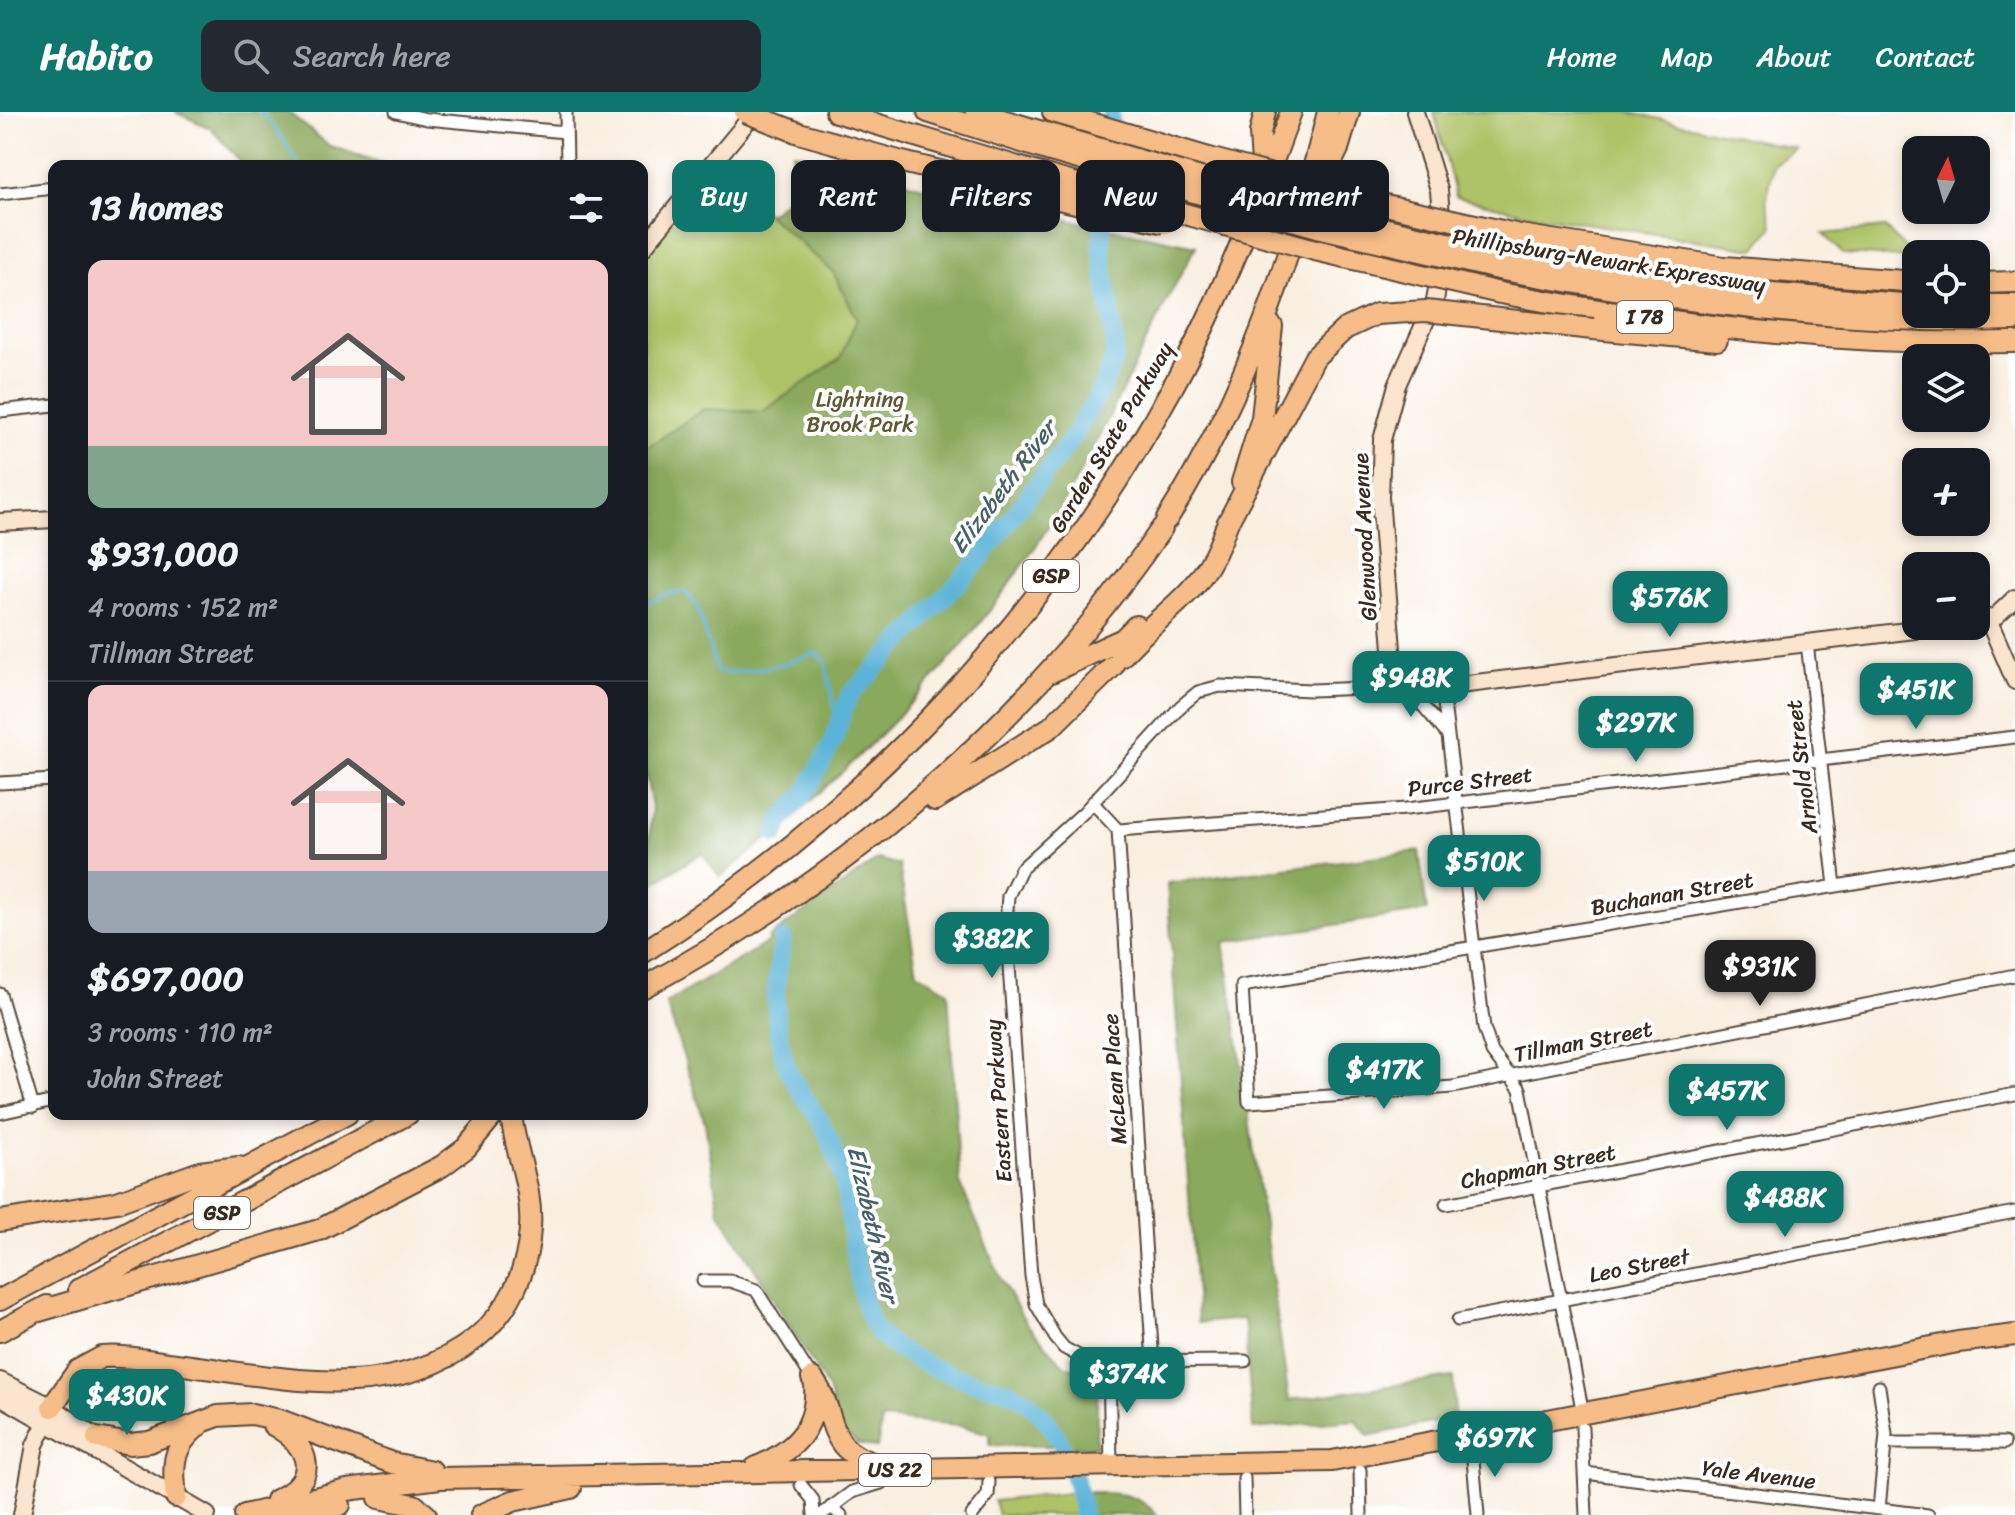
<!DOCTYPE html>
<html lang="en">
<head>
<meta charset="utf-8">
<style>
	:root { --surface:#171b24; --page:#242831; --text:#f1f3f6; --muted:#9ea1a6; --line:#363941; --accent:#0f766e }
	body { margin:0; font-family:Sriracha,sans-serif; background:var(--page); color:var(--text); height:100vh; display:flex; flex-direction:column; font-size:30px; white-space:nowrap }
	* { box-sizing:border-box; margin:0 }
	p { font-size:26px; color:var(--muted) }
	.icon { flex:none; width:44px; height:44px; fill:none; stroke:currentColor; stroke-width:2; stroke-linecap:round; stroke-linejoin:round }
	.map { position:relative; flex:1; overflow:hidden }
	.side { position:absolute; left:48px; top:48px; width:600px; height:960px; display:flex; flex-direction:column; background:var(--surface); border-radius:16px; box-shadow:0 4px 12px #0003 }
	.side>* { flex:none }
	.guide { position:absolute; left:672px; top:48px; width:760px; height:72px; display:flex; gap:16px }
	.needle { width:52px; rotate:5deg }
	.tools { position:absolute; left:1902px; top:24px; display:grid; gap:16px }
	.tools a { display:grid; place-items:center; width:88px; height:88px; border-radius:16px; background:var(--surface); box-shadow:0 4px 12px #0003; font-size:40px }
	.price { position:absolute; translate:-50% -68px; padding:0 18px; border-radius:16px; background:var(--accent); color:#fff; font-size:26px; line-height:52px; filter:drop-shadow(0 2px 4px #0008) }
	.price::after { content:''; position:absolute; left:50%; top:48px; width:24px; height:18px; margin-left:-12px; background:inherit; clip-path:polygon(0 0,100% 0,50% 100%) }
	.price.on { background:#222; color:#fff }
	ul { padding:0; list-style:none }
	li { display:grid; align-content:center; gap:16px; height:424px; padding:0 40px }
	li+li { border-top:2px solid var(--line) }
	li span { display:grid; place-items:center; height:248px; border-radius:16px; color:#555 }
	li>.icon { margin-inline-start:auto }
	span .icon { width:144px; height:144px; fill:#fffc; stroke-width:1 }
	li b { font-size:34px }
	h2 { display:flex; justify-content:space-between; align-items:center; height:96px; padding:0 40px; font-size:34px }
	.chip { padding:0 28px; border-radius:16px; background:var(--surface); box-shadow:0 4px 12px #0003; font-size:28px; line-height:72px }
	.chip.on { background:var(--accent); color:#fff }
	header { display:flex; align-items:center; gap:48px; box-sizing:border-box; height:112px; padding:0 40px; background:var(--accent); color:#fff }
	header strong { font-size:38px }
	nav { display:flex; gap:44px; margin-inline-start:auto; font-size:28px }
	.search { width:560px; height:72px; background:var(--page); display:flex; align-items:center; gap:20px; box-sizing:border-box; padding:0 28px; border-radius:16px; color:var(--muted); font-size:30px }
	.map>svg:first-child { display:block }
	.green { fill:#aec367; stroke:#747642; stroke-width:2 }
	.forest { fill:#8aa95c; stroke:#626a3d; stroke-width:2 }
	.lines { fill:none; stroke-linecap:round; stroke-linejoin:round }
	.stream { stroke:#5ab3d8; stroke-width:3 }
	.river { stroke:#5ab3d8; stroke-width:18 }
	.street-casing { stroke:#58483b; stroke-width:15 }
	.secondary-casing { stroke:#58483b; stroke-width:20 }
	.highway-casing { stroke:#58483b; stroke-width:24 }
	.street { stroke:#fff; stroke-width:11 }
	.secondary { stroke:#fce5cf; stroke-width:16 }
	.highway { stroke:#f7bd88; stroke-width:20 }
	.highway-bridge-casing { stroke:#58483b; stroke-width:24; stroke-linecap:butt }
	.highway-bridge { stroke:#f7bd88; stroke-width:20 }
	.labels { text-anchor:middle; stroke-width:8; stroke-linejoin:round; paint-order:stroke }
	.shield { fill:#fff; stroke:#766a62; stroke-width:2 }
	.shield-label { font-size:20px; font-weight:bold; fill:#3b2a1e }
	.street-label { font-size:22px; fill:#3b2a1e; stroke:#fff }
	.park-label { font-size:22px; fill:#5e5834; stroke:#fff }
	.water-label { font-size:24px; font-style:italic; fill:#476168; stroke:#fff }
</style>
</head>
<body>
<header>
<strong>Habito</strong>
<div class="search"><svg class="icon" aria-label="search" viewBox="0 0 24 24"><circle cx="10" cy="10" r="6"/><path d="M15 15l6 6"/></svg>Search here</div>
<nav><a>Home</a><a>Map</a><a>About</a><a>Contact</a></nav>
</header>
<div class="map">
<svg width="2015" height="1403" viewBox="0 0 2015 1403">
	<rect width="100%" height="100%" fill="#fff"/>
	<filter id="ink" filterUnits="userSpaceOnUse"><feTurbulence type="fractalNoise" baseFrequency=".0125" numOctaves="2"/><feDisplacementMap in="SourceGraphic" scale="16" xChannelSelector="R" yChannelSelector="G"/><feConvolveMatrix kernelMatrix="1 2 1 2 8 2 1 2 1" color-interpolation-filters="sRGB"/></filter>
	<filter id="wash" filterUnits="userSpaceOnUse"><feTurbulence type="fractalNoise" baseFrequency=".006" numOctaves="4" result="noise"/><feDisplacementMap in="SourceGraphic" scale="32" xChannelSelector="R" yChannelSelector="G"/><feGaussianBlur stdDeviation="1.8" result="paint"/><feColorMatrix in="noise" values="0 0 0 0 0 0 0 0 0 0 0 0 0 0 0 0 0 1.4 0 .05"/><feComposite in="paint" operator="in"/></filter>
	<g filter="url(#wash)">
		<rect width="100%" height="100%" fill="#f9efe1"/>
		<path class="green" d="M1434,0H1627L1797,37L1774,52L1766,89L1773,114L1755,137L1538,104L1456,85Z
			M793,40L979,90L1196,134C1153,210 1119,290 1077,366C991,522 859,655 720,765L702,741L645,776L652,695L642,640V138L712,52L768,102L788,87Z
			M1885,116L1916,146L1843,142L1823,122Z
			M1079,1380H1102L1138,1403H998L994,1389Z"/>
		<path class="forest" d="M175,0H288L330,34L391,54H245L210,16Z
			M793,40L979,90L1196,134C1153,210 1119,290 1077,366C991,522 859,655 720,765L702,741L645,776L652,695L642,640V339L704,297L762,300L840,246L857,207L833,160L768,103L788,87Z
			M1419,739L1427,799L1224,830L1289,1288L1453,1265L1455,1306L1368,1324L1356,1308L1253,1317L1244,1207L1198,1211L1167,771Z
			M878,747L899,753L917,860L948,879L960,1071L1001,1168L1027,1212L1064,1253L1098,1266L1096,1335L990,1333V1322L960,1314L882,1307L877,1336L858,1332L841,1318L827,1275L719,1099L705,1011L666,891L770,829L768,826Z
			M1079,1380C1111,1382 1134,1377 1157,1403H1077Z"/>
		<g class="lines">
			<path class="stream" d="M259,0L275,15L300,54
				M642,494L667,482L686,480L698,496L717,560C751,562 784,553 816,541L825,548L838,615"/>
			<path class="river" d="M776,722L781,709L805,682L832,632L849,584L977,451L1070,329L1103,275L1114,247L1115,228L1101,136L1111,0
				M783,827C776,869 772,891 781,934C787,968 808,987 823,1014C831,1029 838,1049 842,1065C853,1103 856,1200 880,1223C905,1246 940,1259 972,1270C985,1274 1001,1275 1013,1281C1058,1304 1075,1357 1083,1403"/>
		</g>
	</g>
	<g filter="url(#ink)">
		<g class="lines">
			<defs>
				<path id="street" d="M396,0L427,7L565,20
					M566,0L567,54
					M0,82L54,76
					M0,299L54,293
					M1807,531L1835,774
					M1442,575L1484,916L1492,940L1520,977L1583,1302
					M1415,576L1419,589L1446,621
					M0,671L54,668
					M1093,691L1118,718L1153,1251
					M1118,718L1406,697L2015,625
					M2015,744L1242,874L1249,990L1453,975L2015,863
					M0,882L33,995
					M0,1001L54,989
					M1446,1092L2015,982
					M703,1169H730L756,1178L812,1266
					M1458,1208L2015,1100
					M1245,1249L1090,1250L1064,1236L1055,1225L1036,1192L1031,1164L1006,812L1008,784L1021,757L1084,700L1181,594L1198,580L1220,574L1311,578L1395,575
					M1109,1252L1111,1354
					M1582,1316L1586,1403
					M1886,1331H2004
					M1472,1337L1478,1403
					M1360,1358L1361,1403
					M1585,1361L1928,1403
					M1244,1366L1245,1403
					M801,1373L813,1388L814,1403
					M831,1395L841,1403
					M1879,1397L1886,1322L1879,1275
					M821,1403L852,1380L881,1371
					M972,1403L988,1383L989,1370"/>
				<path id="secondary" d="M1415,0L1439,78L1444,139L1435,188L1397,273L1382,328L1380,385L1395,575L1434,576L1948,514
					M642,137L755,0
					M0,410L54,407
					M1988,507L2015,569
					M1976,510L1996,504L2015,486
					M0,1269L52,1295L106,1332
					M0,1284L207,1403
					M22,1403L35,1333L46,1311"/>
				<path id="highway" d="M836,0L1048,64
					M928,0L1050,39
					M976,0L1049,22
					M1053,0L1209,46
					M902,50L1049,85
					M1263,67L1260,21L1265,0
					M1317,80L1338,37L1349,0
					M1520,123L1724,155L1916,170
					M1508,145L1720,178L1916,193
					M1503,158C1672,189 1843,213 2015,208
					M1976,171L2015,170
					M1500,181C1670,213 1842,234 2015,230
					M1976,193H2015
					M1593,217L1717,228
					M1242,370L1262,306L1272,214
					M1167,407C1247,281 1292,144 1328,0
					M1121,545C1165,494 1204,485 1227,412L1315,245L1345,217L1377,202
					M1049,561L1123,527L1136,514
					M935,688L1051,615L1113,554
					M642,841C864,701 1045,508 1171,278C1220,190 1257,94 1291,0
					M642,876C848,765 1029,610 1162,416
					M0,1109L117,1090L200,1060L239,1055
					M79,1177L408,1002
					M0,1188L347,1002
					M36,1200L319,1118L442,1054L466,1036L494,1002
					M0,1219L47,1194
					M812,1266C841,1303 820,1337 879,1353
					M52,1295L78,1258L102,1245C124,1243 147,1248 168,1251C271,1263 386,1296 475,1227C509,1200 528,1159 530,1116C533,1076 515,1041 511,1002
					M273,1313C312,1334 320,1368 276,1388
					M97,1326L130,1332L149,1330L218,1304L252,1302L280,1308L392,1351L432,1359
					M755,1356C792,1340 818,1318 815,1273
					M176,1385C172,1353 172,1335 198,1314
					M379,1386L414,1393L426,1403
					M245,1403L347,1378L440,1366L1332,1349L1958,1230L2015,1223
					M301,1403L340,1393
					M481,1403L513,1389L571,1376"/>
			</defs>
			<use href="#street" class="street-casing"/>
			<use href="#secondary" class="secondary-casing"/>
			<use href="#highway" class="highway-casing"/>
			<use href="#street" class="street"/>
			<use href="#secondary" class="secondary"/>
			<use href="#highway" class="highway"/>
			<defs>
				<path id="highway-bridge" d="M745,0L799,21L902,50
					M1049,22L1335,105L1508,145
					M1050,39L1317,115L1503,158
					M1209,46L1372,90L1520,123
					M1048,64L1315,138L1500,181
					M1049,85L1165,111
					M1377,202L1426,199L1593,217"/>
			</defs>
			<use href="#highway-bridge" class="highway-bridge-casing"/>
			<use href="#highway-bridge" class="highway-bridge"/>
		</g>
	</g>
	<g class="labels">
		<g class="shield">
			<rect x="1617" y="189" width="56" height="32" rx="6"/>
			<rect x="1023" y="448" width="56" height="32" rx="6"/>
			<rect x="194" y="1085" width="56" height="32" rx="6"/>
			<rect x="859" y="1342" width="72" height="32" rx="6"/>
		</g>
		<g class="shield-label">
			<text x="1645" y="212">I 78</text>
			<text x="1051" y="471">GSP</text>
			<text x="222" y="1108">GSP</text>
			<text x="895" y="1365">US 22</text>
		</g>
		<g class="street-label">
			<text transform="translate(1609 148) rotate(9)" y="8">Phillipsburg-Newark Expressway</text>
			<text transform="translate(1111 325) rotate(-59)" y="8">Garden State Parkway</text>
			<text transform="translate(1364 425) rotate(-93)" y="8">Glenwood Avenue</text>
			<text transform="translate(1801 655) rotate(-97)" y="8">Arnold Street</text>
			<text transform="translate(1470 669) rotate(-7)" y="8">Purce Street</text>
			<text transform="translate(1672 781) rotate(-10)" y="8">Buchanan Street</text>
			<text transform="translate(1583 929) rotate(-11)" y="8">Tillman Street</text>
			<text transform="translate(1114 967) rotate(-94)" y="8">McLean Place</text>
			<text transform="translate(998 989) rotate(-94)" y="8">Eastern Parkway</text>
			<text transform="translate(1538 1054) rotate(-11)" y="8">Chapman Street</text>
			<text transform="translate(1639 1153) rotate(-11)" y="8">Leo Street</text>
			<text transform="translate(1759 1362) rotate(7)" y="8">Yale Avenue</text>
		</g>
		<g class="park-label">
			<text x="860" y="295">Lightning<tspan x="860" dy="25">Brook Park</tspan></text>
		</g>
		<g class="water-label">
			<text transform="translate(1003 375) rotate(-53)" y="8">Elizabeth River</text>
			<text transform="translate(873 1112) rotate(77)" y="8">Elizabeth River</text>
		</g>
	</g>
</svg>
<div class="tools">
<a><svg class="needle" viewBox="-14 -14 28 28"><path d="M0-13l5 13h-10z" fill="#e53935"/><path d="M0 13l5-13h-10z" fill="#9ea1a6"/></svg></a>
<a><svg class="icon" aria-label="locate" viewBox="0 0 24 24"><circle cx="12" cy="12" r="6"/><path d="M12 2v4M12 18v4M2 12h4M18 12h4"/></svg></a>
<a><svg class="icon" aria-label="layers" viewBox="0 0 24 24"><path d="M12 4l9 5-9 5-9-5zM3 14l9 5 9-5"/></svg></a>
<a>+</a>
<a>−</a>
</div>
<b class="price" style="left:1670px;top:527px">$576K</b>
<b class="price" style="left:1411px;top:607px">$948K</b>
<b class="price" style="left:1916px;top:619px">$451K</b>
<b class="price" style="left:1636px;top:652px">$297K</b>
<b class="price" style="left:1484px;top:791px">$510K</b>
<b class="price" style="left:992px;top:868px">$382K</b>
<b class="price on" style="left:1760px;top:896px">$931K</b>
<b class="price" style="left:1384px;top:999px">$417K</b>
<b class="price" style="left:1727px;top:1020px">$457K</b>
<b class="price" style="left:1785px;top:1127px">$488K</b>
<b class="price" style="left:1127px;top:1303px">$374K</b>
<b class="price" style="left:127px;top:1325px">$430K</b>
<b class="price" style="left:1495px;top:1367px">$697K</b>
<div class="guide">
<a class="chip on">Buy</a>
<a class="chip">Rent</a>
<a class="chip">Filters</a>
<a class="chip">New</a>
<a class="chip">Apartment</a>
</div>
<section class="side">
<h2>13 homes<svg class="icon" aria-label="filters" viewBox="0 0 24 24"><path d="M4 7h16M4 17h16"/><circle cx="9" cy="7" r="2"/><circle cx="15" cy="17" r="2"/></svg></h2>
<ul>
<li><span style="background:linear-gradient(#f6c9c9 75%,#7fa58c 0)"><svg class="icon" aria-label="home" viewBox="0 0 24 24"><path d="M3 11l9-7 9 7M6 9v11h12V9"/></svg></span><div><b>$931,000</b><p>4 rooms · 152 m²</p><p>Tillman Street</p></div></li>
<li><span style="background:linear-gradient(#f6c9c9 75%,#9aa5b1 0)"><svg class="icon" aria-label="home" viewBox="0 0 24 24"><path d="M3 11l9-7 9 7M6 9v11h12V9"/></svg></span><div><b>$697,000</b><p>3 rooms · 110 m²</p><p>John Street</p></div></li>
</ul>
</section>
</div>
</body>
</html>
